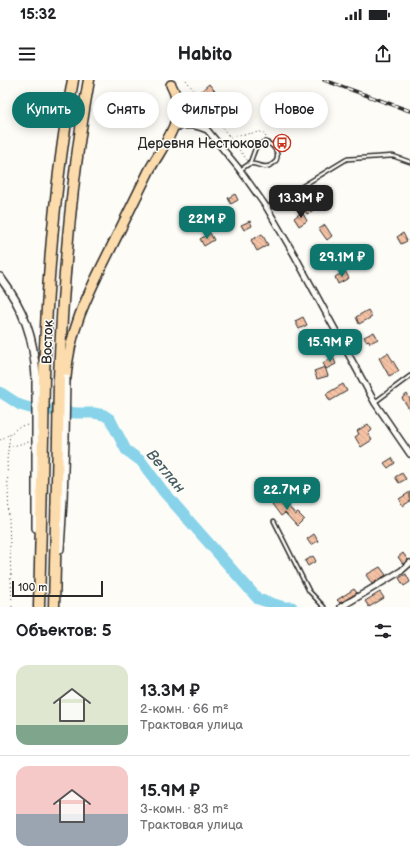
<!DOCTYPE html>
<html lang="ru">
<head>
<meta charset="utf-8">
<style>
	:root { --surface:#fff; --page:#f6f6f6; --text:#202124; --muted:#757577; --line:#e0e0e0; --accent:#0f766e }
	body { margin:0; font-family:"Balsamiq Sans",sans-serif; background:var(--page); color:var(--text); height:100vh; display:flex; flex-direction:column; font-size:15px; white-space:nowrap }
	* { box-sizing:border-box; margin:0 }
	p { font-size:13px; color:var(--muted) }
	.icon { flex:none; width:22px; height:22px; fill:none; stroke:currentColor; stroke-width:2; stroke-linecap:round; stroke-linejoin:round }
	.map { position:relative; height:527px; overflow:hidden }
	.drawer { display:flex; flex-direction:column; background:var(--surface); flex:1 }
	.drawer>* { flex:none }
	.guide { position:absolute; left:12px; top:12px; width:386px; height:36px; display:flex; gap:8px }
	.scale { position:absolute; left:12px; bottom:10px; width:91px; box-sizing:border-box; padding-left:4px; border:2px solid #2b2b2b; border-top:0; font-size:11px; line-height:14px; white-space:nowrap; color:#2b2b2b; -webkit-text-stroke:3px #fdfcf7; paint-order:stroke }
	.price { position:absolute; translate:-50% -34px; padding:0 9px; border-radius:8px; background:var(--accent); color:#fff; font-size:13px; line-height:26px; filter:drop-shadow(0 1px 2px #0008) }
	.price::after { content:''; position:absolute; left:50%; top:24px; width:12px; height:9px; margin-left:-6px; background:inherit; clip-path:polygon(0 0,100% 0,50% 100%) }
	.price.on { background:#222; color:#fff }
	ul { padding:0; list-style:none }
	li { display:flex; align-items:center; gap:12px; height:100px; padding:0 16px }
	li+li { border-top:1px solid var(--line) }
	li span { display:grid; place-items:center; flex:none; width:112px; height:80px; border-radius:12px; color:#555 }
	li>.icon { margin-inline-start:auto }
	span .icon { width:48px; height:48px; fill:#fffc; stroke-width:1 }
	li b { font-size:17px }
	h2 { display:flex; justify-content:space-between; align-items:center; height:48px; padding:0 16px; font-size:17px }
	.pill { padding:0 14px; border-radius:18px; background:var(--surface); box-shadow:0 2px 10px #0003; font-size:14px; line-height:36px }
	.pill.on { background:var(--accent); color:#fff }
	.status { display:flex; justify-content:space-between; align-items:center; height:28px; padding:0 20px; background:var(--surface); direction:ltr }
	.status svg { height:11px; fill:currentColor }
	header { display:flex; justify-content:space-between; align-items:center; height:52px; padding:0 16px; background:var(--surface); font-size:18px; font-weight:600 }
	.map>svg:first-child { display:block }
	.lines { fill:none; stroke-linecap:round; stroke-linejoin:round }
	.river { stroke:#88d3e9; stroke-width:11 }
	.building { fill:url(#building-back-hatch); stroke:#2b2b2b }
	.service-casing { stroke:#2b2b2b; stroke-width:5.5 }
	.minor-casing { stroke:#2b2b2b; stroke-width:8 }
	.secondary-casing { stroke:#2b2b2b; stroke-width:10 }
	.trunk-casing { stroke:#2b2b2b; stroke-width:12 }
	.motorway-casing { stroke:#2b2b2b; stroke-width:13 }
	.path { stroke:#2b2b2b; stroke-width:1; stroke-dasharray:1 3; stroke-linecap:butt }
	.service { stroke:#fdfcf7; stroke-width:2.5 }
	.minor { stroke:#fdfcf7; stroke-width:5 }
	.secondary { stroke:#fdfcf7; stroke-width:7 }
	.trunk { stroke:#fcdcac; stroke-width:9 }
	.motorway { stroke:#fcdcac; stroke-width:10 }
	.rail-casing { stroke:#2b2b2b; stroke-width:3.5 }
	.rail { stroke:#fdfcf7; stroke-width:2; stroke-dasharray:6; stroke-linecap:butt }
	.secondary-bridge-casing { stroke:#2b2b2b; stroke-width:10; stroke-linecap:butt }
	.motorway-bridge-casing { stroke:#2b2b2b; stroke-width:13; stroke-linecap:butt }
	.secondary-bridge { stroke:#fdfcf7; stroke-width:7 }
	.motorway-bridge { stroke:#fcdcac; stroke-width:10 }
	.labels { text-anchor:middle; stroke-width:3; stroke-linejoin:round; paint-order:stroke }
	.poi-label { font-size:14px; fill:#2b2b2b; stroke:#fdfcf7; text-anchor:end }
	.street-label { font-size:14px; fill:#2b2b2b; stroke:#fdfcf7 }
	.water-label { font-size:15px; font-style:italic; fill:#475d64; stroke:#fdfcf7 }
</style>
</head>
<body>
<div class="status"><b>15:32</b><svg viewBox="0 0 49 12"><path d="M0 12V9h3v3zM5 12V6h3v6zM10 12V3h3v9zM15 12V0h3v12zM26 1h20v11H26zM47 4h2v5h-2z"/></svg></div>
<header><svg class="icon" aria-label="menu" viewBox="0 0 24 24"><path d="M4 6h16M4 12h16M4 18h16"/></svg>Habito<svg class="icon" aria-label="share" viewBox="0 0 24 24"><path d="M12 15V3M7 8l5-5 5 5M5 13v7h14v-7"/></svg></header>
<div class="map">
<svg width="410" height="527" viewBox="0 0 410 527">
	<defs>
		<pattern id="building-back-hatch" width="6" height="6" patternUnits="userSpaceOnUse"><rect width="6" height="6" fill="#f4c1a4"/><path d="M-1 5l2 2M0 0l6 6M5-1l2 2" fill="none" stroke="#d1a68d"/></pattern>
	</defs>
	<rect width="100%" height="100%" fill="#fdfcf7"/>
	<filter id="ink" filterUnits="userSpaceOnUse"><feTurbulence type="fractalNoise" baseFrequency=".025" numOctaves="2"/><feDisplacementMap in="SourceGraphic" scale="8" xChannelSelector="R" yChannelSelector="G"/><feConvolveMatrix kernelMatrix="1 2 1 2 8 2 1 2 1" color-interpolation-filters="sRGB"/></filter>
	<g filter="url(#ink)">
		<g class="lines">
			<path class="river" d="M0,312L20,325L30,328L76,333H94L104,335L110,339L126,370L141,381L163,411L258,519L284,527H292"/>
		</g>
		<path class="building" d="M209,4L218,15L215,19L217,22L211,27L205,21L208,19L201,11Z
			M235,114L238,120L231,124L228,118Z
			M311,123L315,129L307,134L303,127Z
			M302,132L307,141L299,146L294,138Z
			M250,141L252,146L244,150L241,145Z
			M325,145L332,156L327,160L319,149Z
			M210,153L214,160L204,166L200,159Z
			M403,153L407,161L401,164L397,157Z
			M262,154L268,165L257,171L251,160Z
			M327,167L330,173L323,177L320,172Z
			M345,191L349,198L338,204L335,197Z
			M368,230L372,237L359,244L356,237Z
			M303,237L307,245L299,249L295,241Z
			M374,252L378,259L370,263L369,260L366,261L364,257Z
			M388,273L399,291L389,296L379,278Z
			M333,277L336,284L326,289L323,283Z
			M325,287L328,296L317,299L314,291Z
			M343,304L347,311L330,321L326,314Z
			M407,314L410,319V330L402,318Z
			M368,344L372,350L368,354L372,360L361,367L355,357L359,354L357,351Z
			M392,378L395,383L388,388L384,383Z
			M402,393L406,399L399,403L395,397Z
			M410,412V421L403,426L399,419Z
			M282,417L295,435L298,433L304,439L297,446L285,433L281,436L272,424Z
			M314,454L318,461L311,465L307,459Z
			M403,473L408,480L403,484L398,477Z
			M313,476L316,481L308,486L305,481Z
			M380,487L386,495L372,504L366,495Z
			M406,494L410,502L404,506L399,498Z
			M354,509L357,513L340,523L337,520Z
			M380,512L384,518L369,527L365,521Z"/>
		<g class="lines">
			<defs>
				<path id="service" d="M265,62C276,65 283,79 271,85C263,90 257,82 249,84C255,75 252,65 265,62Z
					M240,90L249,84
					M268,127L347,79L393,76L410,82
					M375,322L410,296
					M274,441L309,511L324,527"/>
				<path id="minor" d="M177,13L240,90L267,128L295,176L375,323L410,374
					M179,47C190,44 197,46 207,50
					M341,527L401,491L410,483"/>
				<path id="secondary" d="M0,197C24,229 34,257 36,297
					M36,358V448
					M60,469L63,420L65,359"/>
				<path id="trunk" d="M66,298C69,249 89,212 110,170C123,144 136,117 149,91C158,74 171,58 176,40C179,27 177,16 171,5"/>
				<path id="motorway" d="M44,297C47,197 55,99 73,0
					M59,298C63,197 71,99 89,0
					M39,527L43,358
					M54,527L58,359"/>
			</defs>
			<use href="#service" class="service-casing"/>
			<use href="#minor" class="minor-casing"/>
			<use href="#secondary" class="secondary-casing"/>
			<use href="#trunk" class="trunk-casing"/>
			<use href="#motorway" class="motorway-casing"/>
			<path class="path" d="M186,0L247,80
				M228,55L232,56L260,52H263L267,59
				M0,360L10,354
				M8,367L29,362
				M12,527L7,380L10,354L20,346L29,345"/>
			<use href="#service" class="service"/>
			<use href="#minor" class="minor"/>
			<use href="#secondary" class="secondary"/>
			<use href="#trunk" class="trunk"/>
			<use href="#motorway" class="motorway"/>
			<defs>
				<path id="rail" d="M324,0L410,31"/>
			</defs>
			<use href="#rail" class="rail-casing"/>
			<use href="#rail" class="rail"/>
			<defs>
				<path id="secondary-bridge" d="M36,358V297
					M65,359L66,298"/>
				<path id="motorway-bridge" d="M43,358L44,297
					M58,359L59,298"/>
			</defs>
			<use href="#secondary-bridge" class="secondary-bridge-casing"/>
			<use href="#motorway-bridge" class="motorway-bridge-casing"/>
			<use href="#secondary-bridge" class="secondary-bridge"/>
			<use href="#motorway-bridge" class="motorway-bridge"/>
		</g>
	</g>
	<defs>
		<symbol id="bus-ring" viewBox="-11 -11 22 22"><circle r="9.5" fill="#fdfcf7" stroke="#c8321e" stroke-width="1.5"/><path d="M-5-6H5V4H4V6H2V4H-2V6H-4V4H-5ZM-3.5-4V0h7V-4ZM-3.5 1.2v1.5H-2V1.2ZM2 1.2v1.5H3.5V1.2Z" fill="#c8321e"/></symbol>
	</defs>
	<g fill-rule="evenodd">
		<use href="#bus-ring" x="272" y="53" width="20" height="20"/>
	</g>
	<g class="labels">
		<g class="poi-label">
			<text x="269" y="68">Деревня Нестюково</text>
		</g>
		<g class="street-label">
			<text transform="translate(47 262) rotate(-88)" y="5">Восток</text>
		</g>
		<g class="water-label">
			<text transform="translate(166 391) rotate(50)" y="5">Ветлан</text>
		</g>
	</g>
</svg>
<div class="scale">100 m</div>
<b class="price on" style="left:301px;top:139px">13.3M ₽</b>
<b class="price" style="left:207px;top:160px">22M ₽</b>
<b class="price" style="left:342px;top:198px">29.1M ₽</b>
<b class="price" style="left:330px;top:283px">15.9M ₽</b>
<b class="price" style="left:287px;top:431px">22.7M ₽</b>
<div class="guide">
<a class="pill on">Купить</a>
<a class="pill">Снять</a>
<a class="pill">Фильтры</a>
<a class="pill">Новое</a>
</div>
</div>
<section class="drawer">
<h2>Объектов: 5<svg class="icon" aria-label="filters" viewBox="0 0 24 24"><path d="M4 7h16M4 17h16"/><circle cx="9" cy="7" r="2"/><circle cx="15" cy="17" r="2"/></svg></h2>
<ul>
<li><span style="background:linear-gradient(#dfe7d0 75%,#7fa58c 0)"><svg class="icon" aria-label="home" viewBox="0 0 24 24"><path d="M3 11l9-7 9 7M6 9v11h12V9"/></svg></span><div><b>13.3M ₽</b><p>2-комн. · 66 m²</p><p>Трактовая улица</p></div></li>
<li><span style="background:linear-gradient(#f6c9c9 60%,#9aa5b1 0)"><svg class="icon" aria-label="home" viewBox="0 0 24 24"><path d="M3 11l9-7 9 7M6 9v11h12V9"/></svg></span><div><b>15.9M ₽</b><p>3-комн. · 83 m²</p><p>Трактовая улица</p></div></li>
</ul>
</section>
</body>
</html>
